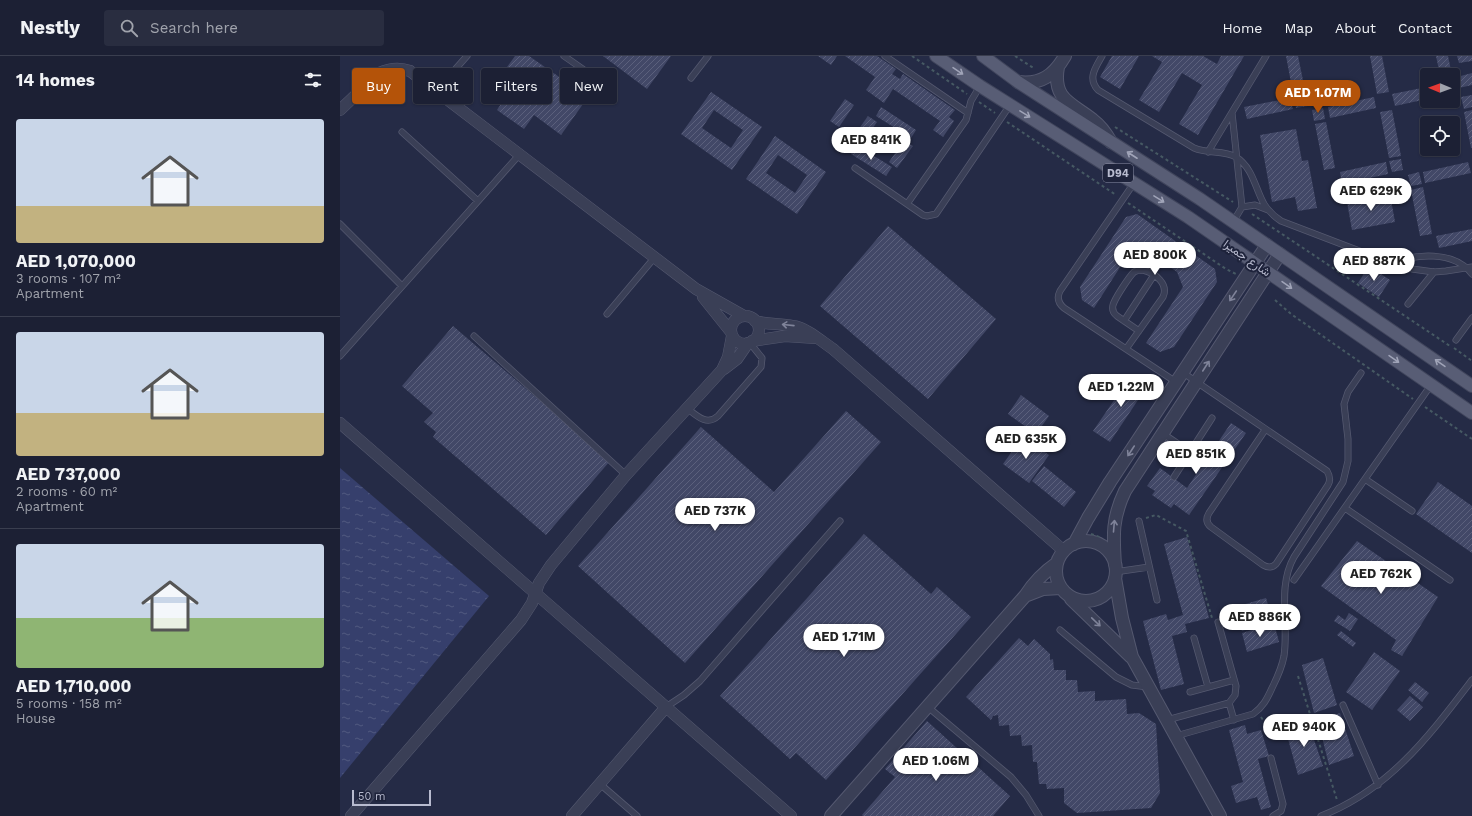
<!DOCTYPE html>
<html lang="en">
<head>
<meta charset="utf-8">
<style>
	:root { --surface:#1c2034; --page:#292d40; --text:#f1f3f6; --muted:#a0a3ac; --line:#3a3e4f; --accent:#b45309 }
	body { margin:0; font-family:"Work Sans",Vazirmatn,sans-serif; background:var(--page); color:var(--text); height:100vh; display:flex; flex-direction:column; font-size:15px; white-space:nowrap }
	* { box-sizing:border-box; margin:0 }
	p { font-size:13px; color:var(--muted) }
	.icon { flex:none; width:22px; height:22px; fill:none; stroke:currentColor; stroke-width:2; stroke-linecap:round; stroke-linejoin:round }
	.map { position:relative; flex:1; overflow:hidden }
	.side { display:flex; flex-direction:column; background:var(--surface); width:340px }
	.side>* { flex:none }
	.guide { position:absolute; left:12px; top:12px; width:380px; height:36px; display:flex; gap:8px }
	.needle { width:26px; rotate:271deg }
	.controls { position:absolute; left:1080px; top:12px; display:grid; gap:8px }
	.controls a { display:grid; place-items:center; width:40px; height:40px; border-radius:4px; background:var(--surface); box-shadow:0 1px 3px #0004,0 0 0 1px var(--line); font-size:20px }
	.scale { position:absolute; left:12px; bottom:10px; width:79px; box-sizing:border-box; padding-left:4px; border:2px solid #b8bbcf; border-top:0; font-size:11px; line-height:14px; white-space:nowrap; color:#b8bbcf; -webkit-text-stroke:3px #1e233b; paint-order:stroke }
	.price { position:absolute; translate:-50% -34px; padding:0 9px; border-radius:14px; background:#fff; color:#222; font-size:13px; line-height:26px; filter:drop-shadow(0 1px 2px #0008) }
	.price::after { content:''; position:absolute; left:50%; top:24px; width:12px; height:9px; margin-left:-6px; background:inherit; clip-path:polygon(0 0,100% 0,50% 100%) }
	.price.active { background:var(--accent); color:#fff }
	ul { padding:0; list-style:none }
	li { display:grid; align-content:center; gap:8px; height:212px; padding:0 16px }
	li+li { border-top:1px solid var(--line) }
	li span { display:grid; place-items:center; height:124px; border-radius:4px; color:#555 }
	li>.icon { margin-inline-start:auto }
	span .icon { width:72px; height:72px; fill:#fffc; stroke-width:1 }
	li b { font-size:17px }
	h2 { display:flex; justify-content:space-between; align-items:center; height:48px; padding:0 16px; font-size:17px }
	.pill { padding:0 14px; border-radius:4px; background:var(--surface); box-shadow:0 1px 3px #0004,0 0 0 1px var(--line); font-size:14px; line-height:36px }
	.pill.active { background:var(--accent); color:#fff }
	header { display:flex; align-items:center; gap:24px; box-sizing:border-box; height:56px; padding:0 20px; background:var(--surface); border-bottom:1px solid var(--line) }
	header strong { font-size:19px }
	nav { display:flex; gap:22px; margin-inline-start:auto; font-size:14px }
	.search { width:280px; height:36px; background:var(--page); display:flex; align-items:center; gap:10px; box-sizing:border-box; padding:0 14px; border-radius:4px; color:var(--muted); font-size:15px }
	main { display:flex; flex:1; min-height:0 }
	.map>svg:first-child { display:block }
	.water { fill:url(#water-ripples) }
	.building { fill:url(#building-hatch); fill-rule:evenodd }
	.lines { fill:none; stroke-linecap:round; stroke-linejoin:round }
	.service-casing { stroke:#555970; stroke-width:7 }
	.minor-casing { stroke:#555970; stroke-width:12 }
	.tertiary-casing { stroke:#555970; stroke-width:14 }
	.primary-casing { stroke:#40455c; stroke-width:14 }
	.path { stroke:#465963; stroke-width:2; stroke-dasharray:3 3; stroke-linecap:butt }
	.service { stroke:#3a3f56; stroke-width:5.5 }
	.minor { stroke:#3a3f56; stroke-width:11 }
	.tertiary { stroke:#3a3f56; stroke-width:12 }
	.primary { stroke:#585d75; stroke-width:12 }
	.oneway { stroke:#a0a4b8 }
	.oneway2 { stroke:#7f8399 }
	.labels { text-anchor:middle; stroke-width:4; stroke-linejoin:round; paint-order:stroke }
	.shield { fill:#1e233b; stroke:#8a8da3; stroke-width:1 }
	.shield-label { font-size:11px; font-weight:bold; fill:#b8bbcf }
	.street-label { font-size:12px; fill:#b8bbcf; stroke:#1e233b }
</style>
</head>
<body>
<header>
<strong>Nestly</strong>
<div class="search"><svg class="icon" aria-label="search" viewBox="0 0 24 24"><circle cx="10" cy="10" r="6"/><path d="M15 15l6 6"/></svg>Search here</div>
<nav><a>Home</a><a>Map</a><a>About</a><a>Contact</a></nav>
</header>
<main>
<section class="side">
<h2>14 homes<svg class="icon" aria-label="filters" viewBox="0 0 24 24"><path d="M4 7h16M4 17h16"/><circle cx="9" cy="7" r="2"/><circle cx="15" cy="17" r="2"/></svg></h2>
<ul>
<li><span style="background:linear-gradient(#c9d6e8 70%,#c2b280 0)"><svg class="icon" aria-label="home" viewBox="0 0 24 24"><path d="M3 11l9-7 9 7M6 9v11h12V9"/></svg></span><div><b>AED 1,070,000</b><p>3 rooms · 107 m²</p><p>Apartment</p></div></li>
<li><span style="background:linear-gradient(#c9d6e8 65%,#c2b280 0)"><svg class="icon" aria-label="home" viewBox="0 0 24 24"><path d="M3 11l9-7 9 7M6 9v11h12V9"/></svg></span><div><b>AED 737,000</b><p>2 rooms · 60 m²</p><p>Apartment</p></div></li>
<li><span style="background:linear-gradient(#c9d6e8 60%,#8fb573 0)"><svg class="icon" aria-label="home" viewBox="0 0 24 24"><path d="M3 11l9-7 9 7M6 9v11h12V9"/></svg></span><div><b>AED 1,710,000</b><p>5 rooms · 158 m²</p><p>House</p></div></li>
</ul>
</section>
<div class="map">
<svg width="1132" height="760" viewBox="0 0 1132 760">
	<defs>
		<pattern id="water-ripples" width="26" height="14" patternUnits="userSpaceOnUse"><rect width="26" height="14" fill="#363f6c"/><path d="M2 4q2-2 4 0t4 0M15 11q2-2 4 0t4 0" fill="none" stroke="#515980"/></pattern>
		<pattern id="building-hatch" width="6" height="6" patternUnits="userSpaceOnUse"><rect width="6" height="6" fill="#424867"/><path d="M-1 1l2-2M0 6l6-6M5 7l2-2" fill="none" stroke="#5b607c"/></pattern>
	</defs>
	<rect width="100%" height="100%" fill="#252b46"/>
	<path class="water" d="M0,412L149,540L0,722Z"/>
	<path class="building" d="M175,0H189L248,41L221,79L194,59L184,73L157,54L167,39L154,29Z
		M263,0H331L307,33Z
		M478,0H497L491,9Z
		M505,0H537L556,13L552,18L560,23L563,18L615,54L609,61L614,65L603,81L593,74L600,65L553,33L544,47L526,34L535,21Z
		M772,0H799L780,33L760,21Z
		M812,0H863L877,8L881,0H904L858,79L839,68L862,29L842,17L819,56L799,44L822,6Z
		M946,0H958L965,34L953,37Z
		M1030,0H1042L1049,36L1037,38Z
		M1096,0H1108L1112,19H1100Z
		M1117,0H1132V5L1119,7Z
		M1132,17V29L1119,32L1117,21Z
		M1087,31V43L1055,50L1052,38Z
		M371,36L422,71L392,114L341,78ZM374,54L403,74L391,92L362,72Z
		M965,39L968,50L956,52L954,41Z
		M1132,39V51L1124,53L1121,41Z
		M1034,41L1036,52L990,62L988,51Z
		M950,42L953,53L907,63L904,51Z
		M505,43L514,49L499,71L490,65Z
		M541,51L576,74L571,82L536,60Z
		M983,52L985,63L974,65L972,54Z
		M1052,54L1061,100L1049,102L1040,56Z
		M1132,54V92H1131L1124,56Z
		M528,60L537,66L522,88L513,81Z
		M986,66L995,112L984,114L975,68Z
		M956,73L962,105L968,104L977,152L958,155L955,141L932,146L920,79Z
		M435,80L486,116L457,158L406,123ZM438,99L467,119L455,137L426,117Z
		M564,84L573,90L557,112L549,106Z
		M516,89L552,111L546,120L511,98Z
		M1061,103L1063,114L1052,116L1049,105Z
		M1046,106L1048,118L1002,128L1000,116Z
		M1128,106L1131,117L1085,127L1083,116Z
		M1079,116L1082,128L1071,130L1068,119Z
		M1083,131L1092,178L1080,180L1071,134Z
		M1050,138L1055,166L1012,174L1007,146Z
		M797,158L875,213L877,226L834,291L820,296L806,287L843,231L837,216L805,193L791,194L754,252L742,244L740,231L786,161Z
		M548,170L656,263L588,343L480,250Z
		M1132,173V185L1099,192L1096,180Z
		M1029,210L1050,224L1039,241L1018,227Z
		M113,270L270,405L206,479L93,381L96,376L84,366L93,357L62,330Z
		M792,318L808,329L770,386L753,375Z
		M681,339L709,360L696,378L668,358Z
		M506,355L541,386L345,607L238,510L361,371L434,436Z
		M891,367L906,377L849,459L834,448L831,452L812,439L815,435L807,430L820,412L847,432Z
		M683,380L709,399L689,427L663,408Z
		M704,410L736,436L724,451L692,425Z
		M1098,426L1132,450V497L1076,458Z
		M524,478L591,538L597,531L631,561L486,724L456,697L450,703L380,640Z
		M847,481L869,562L845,568L847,576L832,580L844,628L821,634L803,565L826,558L828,564L843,559L824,488Z
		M1017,485L1098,541L1062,600L1051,594L1056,584L981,530Z
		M926,542L933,565L902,575L895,551Z
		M1009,557L1018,563L1010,575L994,565L998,559L1005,564Z
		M934,567L939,586L907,596L902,577Z
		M1001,575L1016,587L1013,591L997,579Z
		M679,582L688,590L694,583L710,598V604L713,603L714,614H726V624H737L738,636L755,635V645L786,643L787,658L799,657L816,668L820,737L811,752L737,757L724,747V732L707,733L706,728H699L697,706H693L692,689L682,690L681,679L670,680L669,669L659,670L658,659L653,660L651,664L626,641Z
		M1034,596L1060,615L1032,654L1006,636Z
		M983,602L997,649L974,657L962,609Z
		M1075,626L1089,637L1082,646L1068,634Z
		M1070,640L1083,651L1070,665L1057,654Z
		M1000,657L1014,700L989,709L978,665Z
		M587,665L670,740L653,760H523L522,759L555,721L545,713Z
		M968,666L983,710L958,719L945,672Z
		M905,669L907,678L921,674L929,700L918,703L931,751L921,754L917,741L896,747L891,730L903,726L889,674Z"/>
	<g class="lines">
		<defs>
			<path id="service" d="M224,0L257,23
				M545,0L628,57
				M762,0C756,11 747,22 758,34L854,92C868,98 883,94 896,101C913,112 915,132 924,148C929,156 935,161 941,165L1051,207L1072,213L1094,216L1106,215L1132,211
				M351,22L368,0
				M96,35L127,0
				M892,57L902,151L893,166
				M62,76L138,145
				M868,96L926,0
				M515,112L583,159L587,160L596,158L670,49
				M794,127L720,235C717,241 718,247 724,252L836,326
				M567,148L626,64L631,45L640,30
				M902,151L915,149L928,154
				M0,168L62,230
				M1051,207C1075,198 1114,194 1132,218
				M1068,248L1094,216
				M267,258L315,201
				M784,265L814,219
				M134,280L286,419
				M1116,284L1132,262
				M786,293L823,241C829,228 815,217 803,214C800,214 797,214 794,216C789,221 775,242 773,249C772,253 773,257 777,260L799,275
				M0,300L180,98
				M842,316L987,415C990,420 991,424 988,429L936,508C932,512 928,512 923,509L871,471C866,467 866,462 869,457L925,374
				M348,353C357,360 367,370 378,360L421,311L422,302L410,287
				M822,377L850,396
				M834,421L872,362
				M1025,423L1072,455
				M1005,452L1110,524
				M799,465L817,544
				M775,516L809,511
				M954,524L1091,329
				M720,574L776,621L792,629L808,631
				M854,582L868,631
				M850,636L894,624
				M889,647L894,664
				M1003,649L1038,729
				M326,651L344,639L360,625L500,465
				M588,651L671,721L686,739L699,760
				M827,664L889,647L895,639L896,630L878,566
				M836,680L913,658C923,651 927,643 932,632C937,622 942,611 944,600C949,568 937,531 954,501L1003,426L1008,405V383L1004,348L1008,336L1021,317
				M931,702L943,748L941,755L933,760
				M260,728L297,760
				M981,760C1049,734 1089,680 1132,624"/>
			<path id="minor" d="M0,54L39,17C50,12 59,11 70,15L356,233L404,260
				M363,241L391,276
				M391 274a14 14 0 1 1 28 0a14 14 0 1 1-28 0Z
				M415,265C427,269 440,267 453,270C467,272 481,285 493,293L724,495
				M412,285L445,280L475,282
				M384,313L397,303L408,287
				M0,367L451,760
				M11,760L181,564L192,547L199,527L211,509L286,419L382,314L388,301L392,280
				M232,760L326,651"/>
			<path id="tertiary" d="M718,11C712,44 732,47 753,64C761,70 766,77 771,86
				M678,26C701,29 714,19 725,0
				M716 515a30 30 0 1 1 60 0a30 30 0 1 1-60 0Z
				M734,488L748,462L770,426L927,189
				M775,509C773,479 772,462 785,435L940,198
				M775,522L782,562L792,601L880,760
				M685,540L703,533L721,532
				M731,543L791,601
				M491,760L685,540C694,526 704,516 717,507"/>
			<path id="primary" d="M596,0L640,30L848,161L1132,357
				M643,0L678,26L860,143L1132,330"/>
		</defs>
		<use href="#service" class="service-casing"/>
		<use href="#minor" class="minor-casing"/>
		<use href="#tertiary" class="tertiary-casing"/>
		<use href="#primary" class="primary-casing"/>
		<path class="path" d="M572,0L627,38
			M675,0L695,13
			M639,46L655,57
			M667,66L776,139
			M775,71L893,146
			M788,147L886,213L896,218
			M912,158L1110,290
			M935,244L951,258L1073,343
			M1114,292L1132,305
			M1085,351L1132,383
			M806,462L816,459L846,475L872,562
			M751,478L762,482
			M958,620L997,744
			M921,661L923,664L939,674L972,664"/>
		<use href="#service" class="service"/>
		<use href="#minor" class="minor"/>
		<use href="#tertiary" class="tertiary"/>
		<use href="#primary" class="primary"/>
	</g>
	<defs><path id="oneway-shaft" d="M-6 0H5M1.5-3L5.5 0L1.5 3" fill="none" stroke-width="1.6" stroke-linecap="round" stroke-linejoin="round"/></defs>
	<g class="oneway">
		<use href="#oneway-shaft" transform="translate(618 15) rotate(34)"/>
		<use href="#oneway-shaft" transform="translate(685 58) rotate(32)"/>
		<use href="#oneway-shaft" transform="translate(792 99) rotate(-147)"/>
		<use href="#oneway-shaft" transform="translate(819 143) rotate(32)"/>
		<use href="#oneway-shaft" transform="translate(947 229) rotate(35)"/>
		<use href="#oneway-shaft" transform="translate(1054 303) rotate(35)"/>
		<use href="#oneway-shaft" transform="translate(1100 307) rotate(-145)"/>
	</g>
	<g class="oneway2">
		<use href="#oneway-shaft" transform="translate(893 240) rotate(124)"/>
		<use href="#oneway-shaft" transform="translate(448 269) rotate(-174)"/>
		<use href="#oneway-shaft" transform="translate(866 310) rotate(-57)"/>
		<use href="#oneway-shaft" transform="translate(791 395) rotate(123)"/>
		<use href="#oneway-shaft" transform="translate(774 470) rotate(-85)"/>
		<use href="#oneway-shaft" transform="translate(756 566) rotate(44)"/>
	</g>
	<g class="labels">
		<rect class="shield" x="763" y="108" width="30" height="18" rx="3"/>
		<g class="shield-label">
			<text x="778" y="121">D94</text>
		</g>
		<g class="street-label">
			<text transform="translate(907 202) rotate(35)" y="4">شارع جميرا</text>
		</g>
	</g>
</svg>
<div class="controls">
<a><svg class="needle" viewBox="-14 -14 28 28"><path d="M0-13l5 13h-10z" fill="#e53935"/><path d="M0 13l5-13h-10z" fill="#a0a3ac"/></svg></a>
<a><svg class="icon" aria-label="locate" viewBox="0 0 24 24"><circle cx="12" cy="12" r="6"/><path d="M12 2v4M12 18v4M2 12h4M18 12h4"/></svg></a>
</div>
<div class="scale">50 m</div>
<b class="price active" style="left:978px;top:58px">AED 1.07M</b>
<b class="price" style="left:531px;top:105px">AED 841K</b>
<b class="price" style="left:1031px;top:156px">AED 629K</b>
<b class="price" style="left:815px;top:220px">AED 800K</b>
<b class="price" style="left:1034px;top:226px">AED 887K</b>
<b class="price" style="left:781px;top:352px">AED 1.22M</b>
<b class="price" style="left:686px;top:404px">AED 635K</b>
<b class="price" style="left:856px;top:419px">AED 851K</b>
<b class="price" style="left:375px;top:476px">AED 737K</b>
<b class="price" style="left:1041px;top:539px">AED 762K</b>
<b class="price" style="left:920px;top:582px">AED 886K</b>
<b class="price" style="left:504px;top:602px">AED 1.71M</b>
<b class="price" style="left:964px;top:692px">AED 940K</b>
<b class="price" style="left:596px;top:726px">AED 1.06M</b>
<div class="guide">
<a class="pill active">Buy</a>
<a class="pill">Rent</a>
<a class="pill">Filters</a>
<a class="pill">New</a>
</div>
</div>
</main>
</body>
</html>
